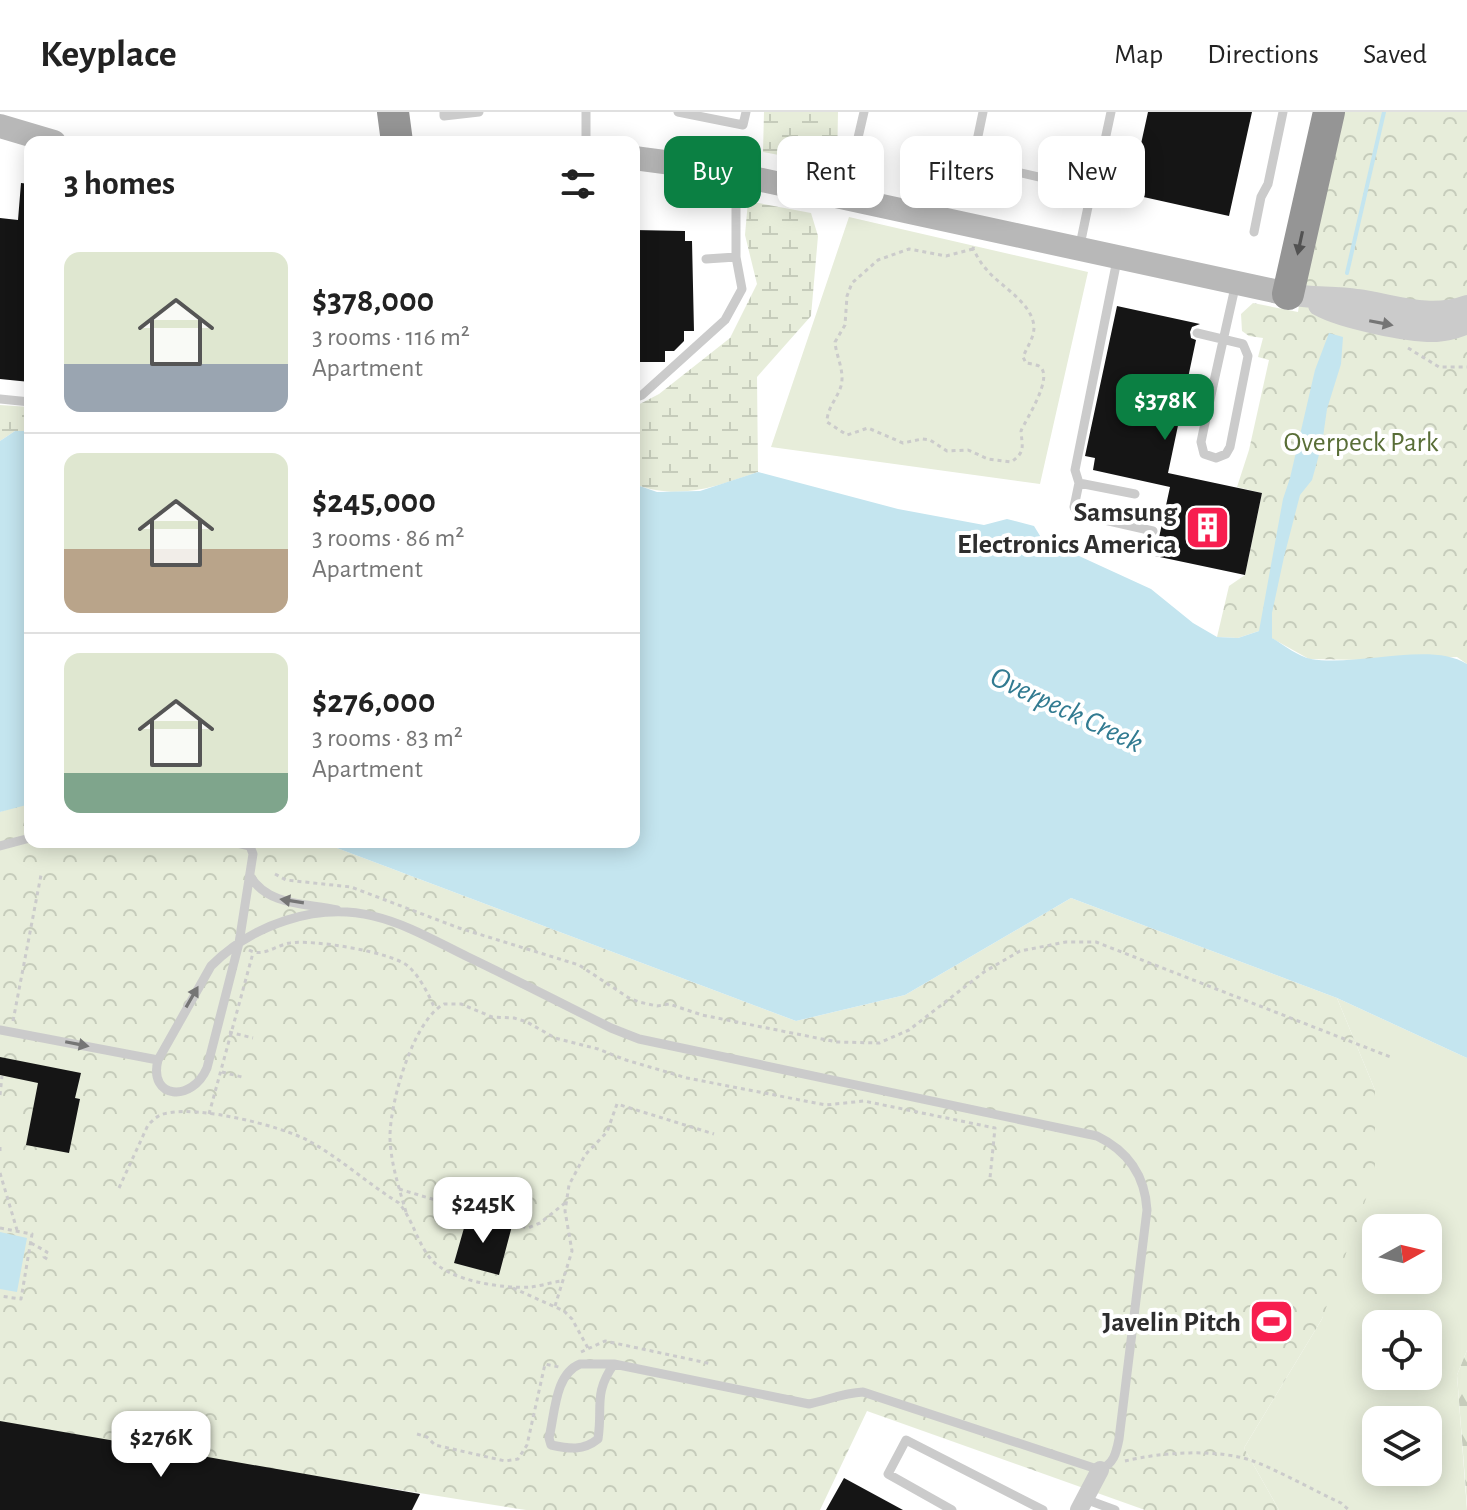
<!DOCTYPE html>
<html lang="en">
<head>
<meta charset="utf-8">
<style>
	:root { --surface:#fff; --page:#f2f2f2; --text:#222; --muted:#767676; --line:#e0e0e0; --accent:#0b8043 }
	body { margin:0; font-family:"Alegreya Sans",sans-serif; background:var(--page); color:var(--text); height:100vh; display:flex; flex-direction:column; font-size:30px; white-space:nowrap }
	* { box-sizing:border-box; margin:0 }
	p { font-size:26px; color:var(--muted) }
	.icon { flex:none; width:44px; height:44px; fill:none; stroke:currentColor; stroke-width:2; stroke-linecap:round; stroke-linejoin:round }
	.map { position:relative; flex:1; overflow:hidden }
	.sheet { position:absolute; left:24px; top:24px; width:616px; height:712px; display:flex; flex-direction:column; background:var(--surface); border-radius:16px; box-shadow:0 4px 20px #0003 }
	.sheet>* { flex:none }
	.guide { position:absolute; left:664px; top:24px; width:682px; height:72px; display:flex; gap:16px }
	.needle { width:52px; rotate:82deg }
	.tools { position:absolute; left:1362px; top:1102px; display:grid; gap:16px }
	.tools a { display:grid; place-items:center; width:80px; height:80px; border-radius:16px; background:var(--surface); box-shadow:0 4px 20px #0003; font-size:40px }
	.price { position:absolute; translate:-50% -68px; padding:0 18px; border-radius:16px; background:#fff; color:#222; font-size:26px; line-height:52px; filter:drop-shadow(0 2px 4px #0008) }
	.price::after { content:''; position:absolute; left:50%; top:48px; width:24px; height:18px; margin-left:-12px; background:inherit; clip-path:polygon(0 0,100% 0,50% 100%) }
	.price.current { background:var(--accent); color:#fff }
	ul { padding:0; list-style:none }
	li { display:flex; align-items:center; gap:24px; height:200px; padding:0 40px }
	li+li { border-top:2px solid var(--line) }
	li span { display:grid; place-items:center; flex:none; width:224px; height:160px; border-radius:16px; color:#555 }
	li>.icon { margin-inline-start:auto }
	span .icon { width:96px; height:96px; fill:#fffc; stroke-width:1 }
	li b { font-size:34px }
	h2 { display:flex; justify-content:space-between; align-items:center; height:96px; padding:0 40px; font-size:34px }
	.pill { padding:0 28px; border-radius:16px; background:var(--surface); box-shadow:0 4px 20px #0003; font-size:28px; line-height:72px }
	.pill.current { background:var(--accent); color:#fff }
	header { display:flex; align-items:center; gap:48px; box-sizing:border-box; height:112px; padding:0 40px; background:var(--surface); border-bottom:2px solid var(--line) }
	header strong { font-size:38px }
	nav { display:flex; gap:44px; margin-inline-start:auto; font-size:28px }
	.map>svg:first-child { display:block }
	.green { fill:#e7edda; fill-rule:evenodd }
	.forest { fill:url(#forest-firs) }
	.wetland { fill:url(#wetland-marsh) }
	.park { fill:url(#park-crowns) }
	.water { fill:#c4e5ef }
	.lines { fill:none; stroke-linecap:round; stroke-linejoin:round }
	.stream { stroke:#c4e5ef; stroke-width:4 }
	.building { fill:#151515 }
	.path { stroke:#cbcbcb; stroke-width:3; stroke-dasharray:4 4; stroke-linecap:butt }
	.service { stroke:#cbcbcb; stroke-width:9 }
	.minor { stroke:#cbcbcb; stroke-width:18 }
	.tertiary { stroke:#cbcbcb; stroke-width:22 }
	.secondary { stroke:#b8b8b8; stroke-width:24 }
	.motorway { stroke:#959595; stroke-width:32 }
	.oneway { fill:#525252 }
	.oneway2 { fill:#757575 }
	.labels { text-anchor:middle; stroke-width:8; stroke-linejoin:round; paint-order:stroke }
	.park-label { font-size:28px; fill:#596e37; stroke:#fff }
	.poi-label { font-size:28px; font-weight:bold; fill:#2e2e2e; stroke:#fff; text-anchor:end }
	.water-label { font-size:30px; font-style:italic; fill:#327b91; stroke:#fff }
</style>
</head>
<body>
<header>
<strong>Keyplace</strong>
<nav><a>Map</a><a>Directions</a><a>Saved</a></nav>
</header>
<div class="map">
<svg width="1467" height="1398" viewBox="0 0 1467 1398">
	<defs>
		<pattern id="forest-firs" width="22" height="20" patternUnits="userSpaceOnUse" patternTransform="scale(2)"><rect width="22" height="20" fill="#e7edda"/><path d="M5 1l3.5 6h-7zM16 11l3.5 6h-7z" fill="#c6ccbb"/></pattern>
		<pattern id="wetland-marsh" width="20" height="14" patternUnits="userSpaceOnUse" patternTransform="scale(2)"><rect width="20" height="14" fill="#e7edda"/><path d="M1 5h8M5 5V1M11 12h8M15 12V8" fill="none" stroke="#c6ccbb"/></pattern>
		<pattern id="park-crowns" width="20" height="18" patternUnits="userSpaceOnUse" patternTransform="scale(2)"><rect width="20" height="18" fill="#e7edda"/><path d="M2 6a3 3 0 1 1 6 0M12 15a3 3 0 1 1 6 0" fill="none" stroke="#c6ccbb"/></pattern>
	</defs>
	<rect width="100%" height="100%" fill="#fff"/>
	<path class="green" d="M849,105L1088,160L1040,372L771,335Z
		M1337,886L1467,946V1238L1457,1263L1467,1398H1279L1244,1336L1322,1207L1375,978ZM1376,1116H1428V1168H1376ZM1376,1212H1428V1264H1376ZM1376,1308H1428V1360H1376Z"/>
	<path class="forest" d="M1467,1238V1393L1457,1263Z"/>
	<path class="wetland" d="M764,0H838L837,54L763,40Z
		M748,89L811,101L818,124L811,204L757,265L758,360C714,375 680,389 634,372V295L659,282L730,226L757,172L745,123Z
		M0,293L30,295V319H15L0,329Z"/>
	<path class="park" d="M1342,0H1467V552L1457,545L1365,548L1309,547L1259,519L1238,526L1217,525L1229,474L1245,463L1262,381L1237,375L1249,338L1269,248L1258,245L1263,226L1249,224L1242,219L1241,202L1253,191L1298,200L1305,155Z
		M24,691L30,692V730H321L796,909L905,883L1071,786L1337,886L1375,978V1062L1322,1207L1244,1336L1279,1398H1145L867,1299L820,1398H526L0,1314V700Z"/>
	<path class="water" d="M1329,221L1343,225L1341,252L1327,297L1322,332L1312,368L1300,383L1284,445L1272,501V526C1284,533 1299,545 1311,547C1358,555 1430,529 1467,552V946L1337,886L1071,786L905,883L796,909L321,730H634V372L657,380L700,379L758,360L898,397L984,413L1007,407L1034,414L1042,427L1151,477L1193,511L1217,525L1238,526L1259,519L1283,387L1290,366L1315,258Z
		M15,319H30V692L0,700V329Z
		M0,1120L27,1126L17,1180L0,1177Z"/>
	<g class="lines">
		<path class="stream" d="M1347,161L1384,0"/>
	</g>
	<path class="building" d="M1148,0H1252L1229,104L1130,82Z
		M21,71L30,72V270L0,267V106L18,108Z
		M634,118L685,119V129H692L694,219H684V229L674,239H665V250H634Z
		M1117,194L1200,212L1192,215L1190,220L1191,226L1196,228L1168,361L1262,381L1245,463L1155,444L1170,375L1093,358L1095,346L1085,344Z
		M0,945L81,961L75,986L80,987L69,1041L26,1033L38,971L0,963Z
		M468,1102L512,1114L499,1163L454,1151Z
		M0,1309L179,1340L420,1382L412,1398H0Z
		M844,1366L903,1398H826Z"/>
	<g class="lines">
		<path class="path" d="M973,137L946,144L909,137L878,148L852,171L847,184L845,213L835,230C836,244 845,259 841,274C837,287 827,296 827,310L847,323L868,316L903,331L922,327L930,328L947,339L968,338L988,347L1011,350C1026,340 1022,334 1021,319C1026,307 1055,264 1039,254C1037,253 1027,251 1026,251L1023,245C1027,235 1034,226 1034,215C1032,190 1001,175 987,158C981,152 977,144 973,137L974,132
			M1408,236L1439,255H1467
			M275,762L286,768L351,775L459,816L579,853L629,886L639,890L657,894L669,892L702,903L837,930L879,931L909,918L984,860L1020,839L1066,830H1096L1393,946
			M249,838C263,846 276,833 290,831C311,827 394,840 409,855C420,865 429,883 435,897
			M13,909L41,763
			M229,920L253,926
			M222,960L242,965
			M0,983L2,964
			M209,1002L253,841
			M0,1035V1040
			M0,1061L17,1118
			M119,1076L148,1013C154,1007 159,1002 168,1001C199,994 278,1013 307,1028C339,1045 368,1072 399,1091C413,1108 417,1130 430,1146C448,1169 504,1177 531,1175C541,1174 552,1170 562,1169
			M399,1077L528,1116L540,1111L565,1091
			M406,1100C399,1076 391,1052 390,1027C389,993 413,908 444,892H461L492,905L514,906L527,910L555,926L598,937L626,948L687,966L826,993L864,989L995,1016L990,1066
			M0,1116L32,1122L21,1187L0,1184
			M31,1131L47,1140L44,1145L50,1149
			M513,1176L564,1199L572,1207L588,1236
			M555,1194L572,1139L565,1099L569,1073L585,1043L607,1020L617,992L714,1022
			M581,1240L605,1229L712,1252
			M417,1322L427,1325L435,1333L505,1349L518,1347L527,1333L545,1252L559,1255
			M1125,1349C1162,1340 1219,1336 1256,1350C1285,1362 1313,1378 1341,1391L1349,1398"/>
		<path class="service" d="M444,0V4L479,0
			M678,0L743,13L746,0
			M983,0L974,43L978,51L1091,77
			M586,30V0
			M844,86L864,0
			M1254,120L1261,85L1268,72L1283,0
			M1080,133L1099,42L1105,28L1111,0
			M706,147L736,145
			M1117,148L1075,358L1079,371L1135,382
			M1197,221L1243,232L1248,244L1230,335L1226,342L1216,346L1204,342L1201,330C1212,277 1224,224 1236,171
			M634,286L642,283L725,208L742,177L736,145V64
			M0,287L30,290
			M1079,371L1074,395L1078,402L1153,419
			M233,730L250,734L253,742L239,831L207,956C192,991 148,987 158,948L211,854C252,813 316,790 373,804C407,812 437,830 468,845C516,868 563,892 611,916L639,927L1097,1024C1128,1039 1145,1064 1147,1098L1119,1327C1116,1342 1114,1351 1100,1358L863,1280C843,1281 828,1288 809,1292L614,1252
			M0,734L30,726
			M250,764C268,794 306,791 337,798
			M0,918L158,948
			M580,1252H614C593,1282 603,1294 598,1327C583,1339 570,1337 551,1333L549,1326C555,1301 555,1262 580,1252Z
			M1085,1387L1115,1398
			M952,1398L888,1362L906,1328L1043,1398"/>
		<path class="minor" d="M1079,1398L1100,1358"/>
		<path class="tertiary" d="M1288,182C1311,187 1334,184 1357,188C1394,193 1429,208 1467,194
			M1319,193C1342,206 1410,220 1436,219C1447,218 1458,215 1467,211"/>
		<path class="secondary" d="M0,14L54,30
			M634,46L702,55L1288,182"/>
		<path class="motorway" d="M393,0L397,30
			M1288,182L1329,0"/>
	</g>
	<defs><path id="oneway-solid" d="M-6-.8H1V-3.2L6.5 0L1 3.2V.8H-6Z" transform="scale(2)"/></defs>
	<use class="oneway" href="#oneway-solid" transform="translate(1300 131) rotate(102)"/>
	<g class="oneway2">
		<use href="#oneway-solid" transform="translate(1381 211) rotate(11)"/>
		<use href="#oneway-solid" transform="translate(292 789) rotate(-171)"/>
		<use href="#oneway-solid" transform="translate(192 885) rotate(-60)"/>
		<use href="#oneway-solid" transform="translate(77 932) rotate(11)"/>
	</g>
	<defs>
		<symbol id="building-square" viewBox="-11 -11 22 22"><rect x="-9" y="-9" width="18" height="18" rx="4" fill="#f71e4f" stroke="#fff"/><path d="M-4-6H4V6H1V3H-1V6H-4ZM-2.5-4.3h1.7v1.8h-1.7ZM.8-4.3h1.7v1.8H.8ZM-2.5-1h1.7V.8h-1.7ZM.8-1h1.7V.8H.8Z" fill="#fff"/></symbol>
		<symbol id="stadium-square" viewBox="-11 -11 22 22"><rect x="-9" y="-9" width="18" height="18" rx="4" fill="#f71e4f" stroke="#fff"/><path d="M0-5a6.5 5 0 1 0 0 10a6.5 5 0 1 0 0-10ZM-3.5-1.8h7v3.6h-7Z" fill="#fff"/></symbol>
	</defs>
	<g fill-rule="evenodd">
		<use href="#building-square" x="1182" y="390" width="51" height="51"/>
		<use href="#stadium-square" x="1246" y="1184" width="51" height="51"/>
	</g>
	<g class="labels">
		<g class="park-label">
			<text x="1361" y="339">Overpeck Park</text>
		</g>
		<g class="poi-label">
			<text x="1177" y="409">Samsung<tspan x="1177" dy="32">Electronics America</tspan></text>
			<text x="1241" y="1219">Javelin Pitch</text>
		</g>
		<g class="water-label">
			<text transform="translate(1067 597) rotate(25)" y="10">Overpeck Creek</text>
		</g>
	</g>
</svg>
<div class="tools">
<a><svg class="needle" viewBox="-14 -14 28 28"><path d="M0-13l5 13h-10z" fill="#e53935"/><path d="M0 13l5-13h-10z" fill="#767676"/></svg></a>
<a><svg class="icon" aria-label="locate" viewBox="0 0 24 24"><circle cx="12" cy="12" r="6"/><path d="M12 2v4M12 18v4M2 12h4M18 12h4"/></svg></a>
<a><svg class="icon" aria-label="layers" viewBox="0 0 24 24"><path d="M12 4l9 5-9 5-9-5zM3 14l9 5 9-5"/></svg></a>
</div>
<b class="price current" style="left:1165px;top:330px">$378K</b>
<b class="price" style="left:483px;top:1133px">$245K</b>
<b class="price" style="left:161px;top:1367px">$276K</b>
<div class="guide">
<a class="pill current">Buy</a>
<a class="pill">Rent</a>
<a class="pill">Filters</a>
<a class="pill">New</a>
</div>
<section class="sheet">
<h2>3 homes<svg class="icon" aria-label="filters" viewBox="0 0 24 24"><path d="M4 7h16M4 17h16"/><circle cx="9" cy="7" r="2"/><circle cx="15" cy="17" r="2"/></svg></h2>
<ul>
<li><span style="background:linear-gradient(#dfe7d0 70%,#9aa5b1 0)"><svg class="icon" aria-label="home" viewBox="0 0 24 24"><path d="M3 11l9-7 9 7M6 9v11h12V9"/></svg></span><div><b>$378,000</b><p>3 rooms · 116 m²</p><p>Apartment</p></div></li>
<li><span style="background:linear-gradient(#dfe7d0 60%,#b9a48a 0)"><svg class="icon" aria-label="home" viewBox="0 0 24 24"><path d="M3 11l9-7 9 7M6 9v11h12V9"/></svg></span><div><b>$245,000</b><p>3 rooms · 86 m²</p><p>Apartment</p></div></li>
<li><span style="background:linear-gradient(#dfe7d0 75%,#7fa58c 0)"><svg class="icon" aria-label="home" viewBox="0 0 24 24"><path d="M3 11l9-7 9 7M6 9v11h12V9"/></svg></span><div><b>$276,000</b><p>3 rooms · 83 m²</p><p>Apartment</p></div></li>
</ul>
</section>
</div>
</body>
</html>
